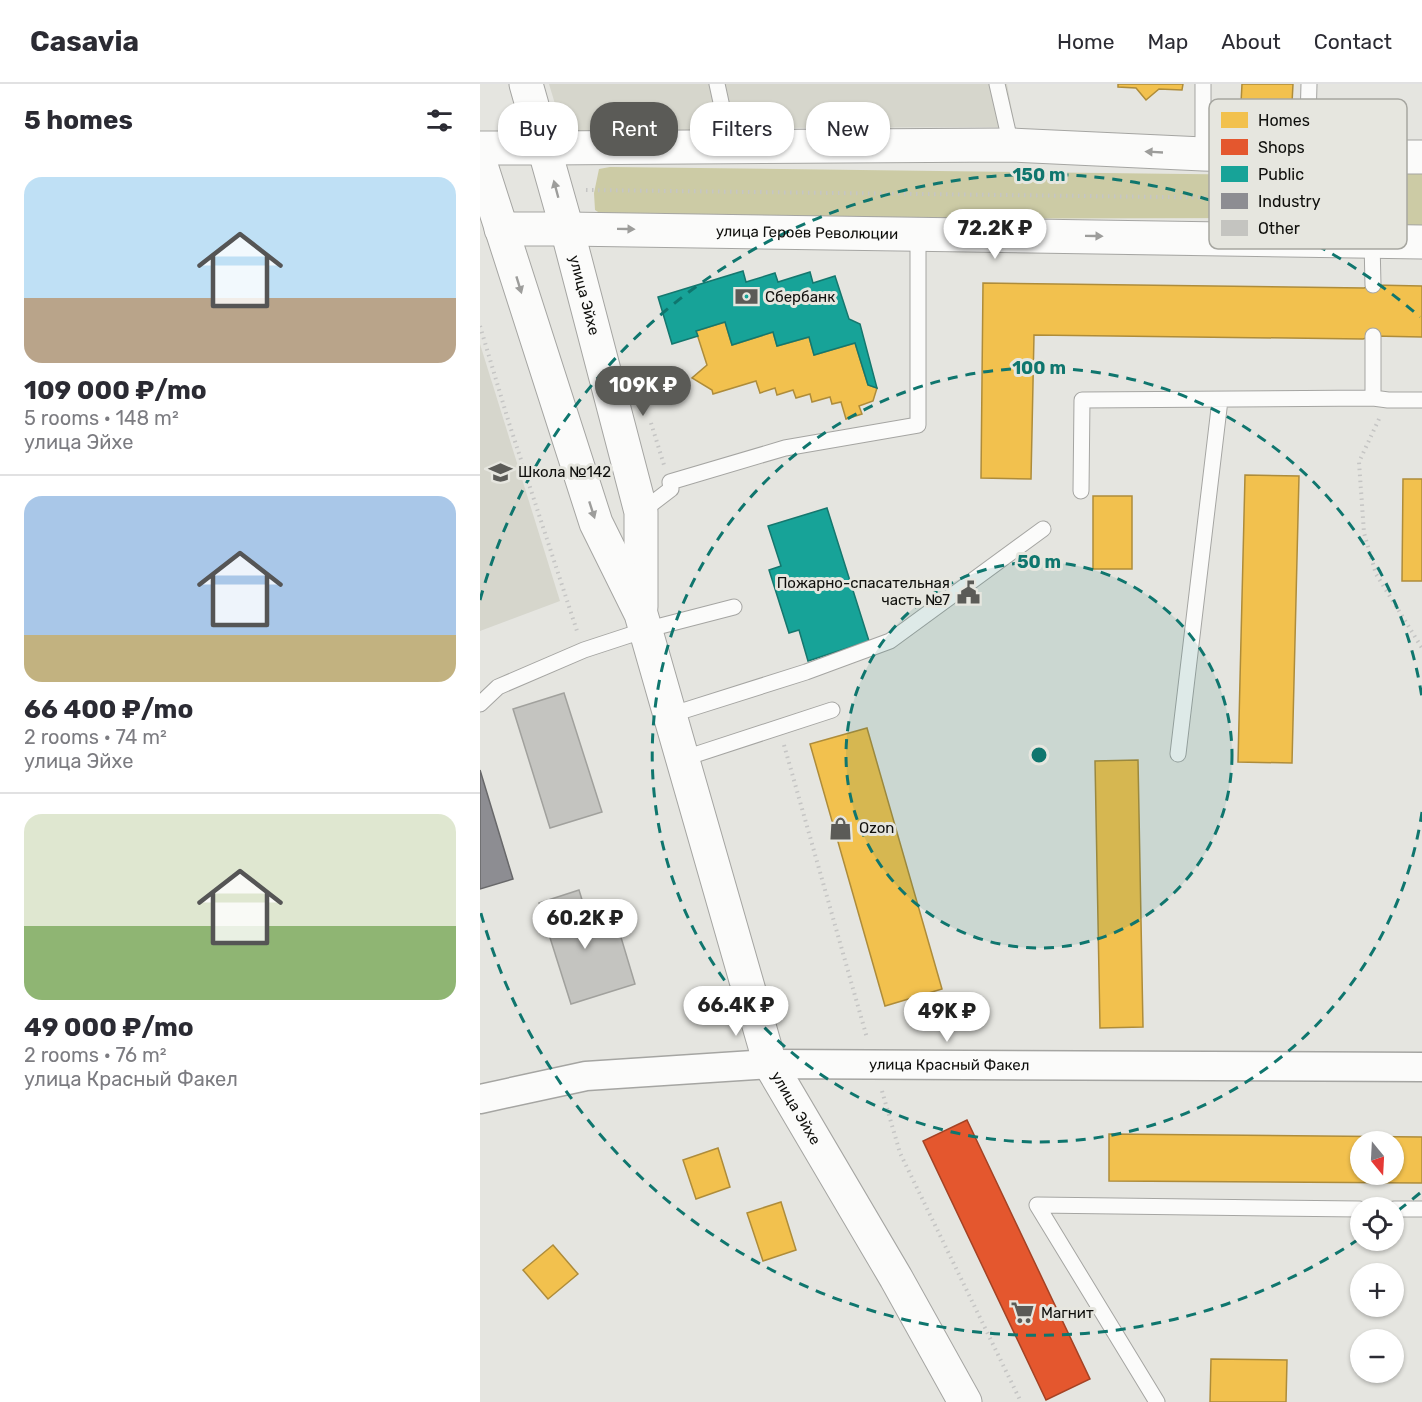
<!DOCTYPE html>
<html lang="en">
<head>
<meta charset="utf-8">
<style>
	:root { --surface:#fff; --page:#f2f2f3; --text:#2b2b33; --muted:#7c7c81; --line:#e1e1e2; --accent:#5b5b57 }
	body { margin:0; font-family:Rubik,sans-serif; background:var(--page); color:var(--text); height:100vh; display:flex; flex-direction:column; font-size:22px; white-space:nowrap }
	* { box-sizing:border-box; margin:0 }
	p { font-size:20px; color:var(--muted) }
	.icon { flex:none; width:33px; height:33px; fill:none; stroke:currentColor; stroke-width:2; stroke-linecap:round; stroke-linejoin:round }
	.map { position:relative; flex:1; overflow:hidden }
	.side { display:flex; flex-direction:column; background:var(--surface); width:480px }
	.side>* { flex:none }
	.guide { position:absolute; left:18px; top:18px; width:570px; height:54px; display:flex; gap:12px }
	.needle { width:39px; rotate:162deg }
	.buttons { position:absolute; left:870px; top:1047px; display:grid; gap:12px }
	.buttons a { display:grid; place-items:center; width:54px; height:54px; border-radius:50%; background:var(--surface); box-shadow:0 2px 4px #0004; font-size:30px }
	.price { position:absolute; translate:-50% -51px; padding:0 14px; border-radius:21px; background:#fff; color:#222; font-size:20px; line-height:39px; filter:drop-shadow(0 2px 3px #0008) }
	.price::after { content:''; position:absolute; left:50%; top:36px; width:18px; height:14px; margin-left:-9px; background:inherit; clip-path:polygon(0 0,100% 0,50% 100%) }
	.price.selected { background:var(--accent); color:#fff }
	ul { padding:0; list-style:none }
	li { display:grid; align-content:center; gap:12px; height:318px; padding:0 24px }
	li+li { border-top:2px solid var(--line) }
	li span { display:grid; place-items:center; height:186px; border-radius:18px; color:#555 }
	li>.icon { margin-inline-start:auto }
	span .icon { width:108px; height:108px; fill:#fffc; stroke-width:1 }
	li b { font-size:26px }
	h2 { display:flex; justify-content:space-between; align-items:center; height:72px; padding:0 24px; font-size:26px }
	.chip { padding:0 21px; border-radius:24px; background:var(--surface); box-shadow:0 2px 4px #0004; font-size:21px; line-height:54px }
	.chip.selected { background:var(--accent); color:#fff }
	header { display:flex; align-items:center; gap:36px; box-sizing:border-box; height:84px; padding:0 30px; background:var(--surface); border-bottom:2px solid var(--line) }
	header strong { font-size:28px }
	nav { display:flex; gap:33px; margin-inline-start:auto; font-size:21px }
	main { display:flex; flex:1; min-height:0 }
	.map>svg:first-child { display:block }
	.built { fill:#d6d6cc }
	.forest { fill:#cccba5 }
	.homes { fill:#f2c14e; stroke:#ae8c3a; stroke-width:1.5; fill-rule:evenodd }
	.shops { fill:#e4572e; stroke:#a44224; stroke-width:1.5 }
	.public { fill:#17a398; stroke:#15776e; stroke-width:1.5 }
	.industry { fill:#8d8d92; stroke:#68686a; stroke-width:1.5 }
	.building { fill:#c4c4c0; stroke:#a1a19d; stroke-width:1.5 }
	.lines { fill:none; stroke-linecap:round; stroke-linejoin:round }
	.service-casing { stroke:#a5a5a2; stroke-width:17 }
	.minor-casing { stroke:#a5a5a2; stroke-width:31 }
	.tertiary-casing { stroke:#a5a5a2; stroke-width:35 }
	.secondary-casing { stroke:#a5a5a2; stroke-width:35 }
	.path { stroke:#c5c5c4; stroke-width:4; stroke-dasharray:1.5 4.5; stroke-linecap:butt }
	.service { stroke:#fbfbfa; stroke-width:15 }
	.minor { stroke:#fbfbfa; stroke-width:28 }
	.tertiary { stroke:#fbfbfa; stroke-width:33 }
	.secondary { stroke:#fbfbfa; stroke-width:33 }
	.oneway { fill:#9d9d9b }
	.ring { fill:none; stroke:#0f766e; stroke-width:3; stroke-dasharray:10 8 }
	.labels { text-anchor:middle; stroke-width:6; stroke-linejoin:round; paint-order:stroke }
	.street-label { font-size:15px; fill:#10100d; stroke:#e6e6df }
	.poi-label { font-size:15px; fill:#10100d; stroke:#e6e6df; text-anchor:start }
	.key { fill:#e6e6df; stroke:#a6a6a0; stroke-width:1.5 }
	.key-label { font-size:16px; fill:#10100d }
	.centre { fill:#0f766e; stroke:#e6e6df; stroke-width:3 }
	.ring-label { font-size:18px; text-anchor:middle; font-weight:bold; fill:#0f766e; stroke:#e6e6df; stroke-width:6; stroke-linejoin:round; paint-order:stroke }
</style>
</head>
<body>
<header>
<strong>Casavia</strong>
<nav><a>Home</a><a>Map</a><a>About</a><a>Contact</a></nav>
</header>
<main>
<section class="side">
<h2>5 homes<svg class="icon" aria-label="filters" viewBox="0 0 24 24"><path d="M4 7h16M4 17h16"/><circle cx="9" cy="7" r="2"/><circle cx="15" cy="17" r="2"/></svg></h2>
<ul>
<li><span style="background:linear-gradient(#bfe0f5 65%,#b9a48a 0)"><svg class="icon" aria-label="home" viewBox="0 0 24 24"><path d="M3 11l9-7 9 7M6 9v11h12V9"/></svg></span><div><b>109 000 ₽/mo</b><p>5 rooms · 148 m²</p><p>улица Эйхе</p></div></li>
<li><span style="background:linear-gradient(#a9c7e8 75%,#c2b280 0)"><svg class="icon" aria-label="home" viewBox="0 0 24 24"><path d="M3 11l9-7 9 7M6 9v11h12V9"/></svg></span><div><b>66 400 ₽/mo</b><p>2 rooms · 74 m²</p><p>улица Эйхе</p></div></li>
<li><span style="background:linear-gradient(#dfe7d0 60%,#8fb573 0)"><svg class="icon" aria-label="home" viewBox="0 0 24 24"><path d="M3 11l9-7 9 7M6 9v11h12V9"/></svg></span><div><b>49 000 ₽/mo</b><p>2 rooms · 76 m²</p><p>улица Красный Факел</p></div></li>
</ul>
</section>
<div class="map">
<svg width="942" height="1318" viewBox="0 0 942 1318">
	<rect width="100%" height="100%" fill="#e5e5e0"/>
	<path class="built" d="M69,0H527L535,43L246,44L85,53Z
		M0,260L80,517L0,547Z"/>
	<path class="forest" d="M130,83L794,91L787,134L129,135L115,126L114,109L119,85Z
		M846,89H942V144L843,143C833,121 830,108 846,89Z"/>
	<path class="homes" d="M638,0H703L702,6L679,5L666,16L656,4L638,3Z
		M762,0H813L812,19H761Z
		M503,199L884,204L893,201L942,202V253L893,252L883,255L554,251L551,395L501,394Z
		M245,238L252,261L293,248L297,262L329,253L334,271L375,259L388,301L397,304L393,317L379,322L382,330L366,335L361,318L352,320L350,313L332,318L330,310L316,314L313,306L297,311L295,304L280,309L276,297L233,310L232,306L212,294L227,281L216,247Z
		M765,391L819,392L812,679L758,678Z
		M923,395H942V497H922Z
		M613,412H652V485H613Z
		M387,644L462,905L405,922L330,660Z
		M658,676L663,943L620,944L615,677Z
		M629,1050L942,1053V1099L629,1097ZM880,1058H914V1090H880Z
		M238,1064L250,1103L216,1115L203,1076Z
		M301,1118L316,1166L283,1177L267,1129Z
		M73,1161L98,1190L68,1215L43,1186Z
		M731,1275L807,1276L806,1318H730Z"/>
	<path class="shops" d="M487,1036L610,1295L566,1316L443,1057Z"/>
	<path class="public" d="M263,187L266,198L295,189L298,198L330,188L333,199L355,192L369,235L380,240L397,304L388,301L375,259L334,271L329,253L297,262L293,248L252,261L245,238L216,247L218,252L192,260L178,213Z
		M347,424L389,557L328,577L319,546L309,549L289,486L301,482L288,442Z"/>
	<path class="industry" d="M0,686L33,795L0,805Z"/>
	<path class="building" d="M84,609L122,728L70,744L33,625Z
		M99,806L112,848L137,840L155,900L91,920L59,819Z"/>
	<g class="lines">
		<defs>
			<path id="service" d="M237,0L251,64
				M517,0L531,61
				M723,0V70
				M827,73L829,0
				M892,157L893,201
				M893,252V314
				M601,407L602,316L893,314L908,316H942
				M161,428L191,405L190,398L305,364L438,341V150
				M0,620L18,603L104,566L165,546L254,523
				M190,631L326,588L410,557L563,445
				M698,670L740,316
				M202,675L352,626
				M914,1125H942
				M677,1318L557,1121L880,1125"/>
			<g id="minor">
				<path d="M825,156L827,73"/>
				<path id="s1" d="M0,1015L106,992L290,980L942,983"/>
			</g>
			<g id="tertiary">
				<path d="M65,64L531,61L723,70L827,73H942"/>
				<path id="s2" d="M87,145L942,158"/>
			</g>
			<g id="secondary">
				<path id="s3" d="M46,0L87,145L161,428V523"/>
				<path d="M0,64H65"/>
				<path id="s4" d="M0,78L116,439L161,530L290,980L416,1194L485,1318"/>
				<path d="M21,145H87"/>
			</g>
		</defs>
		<use href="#service" class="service-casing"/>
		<use href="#minor" class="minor-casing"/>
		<use href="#tertiary" class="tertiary-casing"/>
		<use href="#secondary" class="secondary-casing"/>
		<path class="path" d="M106,106L770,114
			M0,242L29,339L97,547
			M899,335L879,378L884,449L896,490L942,564
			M171,339L184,381
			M304,661L387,954
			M402,1007L420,1069L541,1318"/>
		<use href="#service" class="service"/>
		<use href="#minor" class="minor"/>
		<use href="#tertiary" class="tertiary"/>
		<use href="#secondary" class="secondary"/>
	</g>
	<defs><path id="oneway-solid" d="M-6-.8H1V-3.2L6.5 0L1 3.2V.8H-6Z" transform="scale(1.5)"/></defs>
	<g class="oneway">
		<use href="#oneway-solid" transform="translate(674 68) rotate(-177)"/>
		<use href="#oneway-solid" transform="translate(76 105) rotate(-105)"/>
		<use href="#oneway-solid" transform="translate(146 145) rotate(1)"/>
		<use href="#oneway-solid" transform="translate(614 152) rotate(1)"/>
		<use href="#oneway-solid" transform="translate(39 201) rotate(73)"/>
		<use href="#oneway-solid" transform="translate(112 426) rotate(72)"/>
	</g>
	<circle cx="559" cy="671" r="193" fill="#0f766e" fill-opacity=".12"/>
	<g class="ring">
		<circle cx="559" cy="671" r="193"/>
		<path d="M942 728A387 387 0 1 1 942 614"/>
		<path d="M940 1109A580 580 0 0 1 916 1128M879 1155A580 580 0 0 1 0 826M0 516A580 580 0 0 1 940 233"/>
	</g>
	<defs>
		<symbol id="bank-bare" viewBox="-9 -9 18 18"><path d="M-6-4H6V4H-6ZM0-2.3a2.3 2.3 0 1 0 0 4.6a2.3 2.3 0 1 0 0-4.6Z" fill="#5b5b57" stroke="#e6e6df" stroke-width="2.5" paint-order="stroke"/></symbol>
		<symbol id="school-bare" viewBox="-9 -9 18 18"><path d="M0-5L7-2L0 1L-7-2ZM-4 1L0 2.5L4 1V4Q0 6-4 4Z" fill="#5b5b57" stroke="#e6e6df" stroke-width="2.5" paint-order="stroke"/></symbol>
		<symbol id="civic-bare" viewBox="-9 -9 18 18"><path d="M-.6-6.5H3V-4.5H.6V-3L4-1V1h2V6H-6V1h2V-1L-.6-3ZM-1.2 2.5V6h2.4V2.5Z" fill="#5b5b57" stroke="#e6e6df" stroke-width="2.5" paint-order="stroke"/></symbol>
		<symbol id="shop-bare" viewBox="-9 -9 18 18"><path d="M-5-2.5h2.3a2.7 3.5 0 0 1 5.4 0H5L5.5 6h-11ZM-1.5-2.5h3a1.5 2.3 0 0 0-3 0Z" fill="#5b5b57" stroke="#e6e6df" stroke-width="2.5" paint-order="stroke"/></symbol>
		<symbol id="supermarket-bare" viewBox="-9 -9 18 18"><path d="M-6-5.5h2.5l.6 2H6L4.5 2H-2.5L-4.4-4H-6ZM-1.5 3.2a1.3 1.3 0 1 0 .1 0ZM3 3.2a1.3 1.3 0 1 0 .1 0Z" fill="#5b5b57" stroke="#e6e6df" stroke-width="2.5" paint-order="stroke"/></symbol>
	</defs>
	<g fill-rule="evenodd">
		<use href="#bank-bare" x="250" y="196" width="33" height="33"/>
		<use href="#school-bare" x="4" y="372" width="33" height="33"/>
		<use href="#civic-bare" x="472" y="492" width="33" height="33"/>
		<use href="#shop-bare" x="344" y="728" width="33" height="33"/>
		<use href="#supermarket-bare" x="526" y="1212" width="33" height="33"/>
	</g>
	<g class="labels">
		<g class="street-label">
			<text dy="5" stroke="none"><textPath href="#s2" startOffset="240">улица Героев Революции</textPath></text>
			<text dy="5" stroke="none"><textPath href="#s3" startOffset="219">улица Эйхе</textPath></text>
			<text dy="5" stroke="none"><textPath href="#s1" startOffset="472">улица Красный Факел</textPath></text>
			<text dy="5" stroke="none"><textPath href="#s4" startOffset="1000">улица Эйхе</textPath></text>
		</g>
		<g class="poi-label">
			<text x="285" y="218">Сбербанк</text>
			<text x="38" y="393">Школа №142</text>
			<text x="470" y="504" text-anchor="end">Пожарно-спасательная<tspan x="470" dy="17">часть №7</tspan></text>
			<text x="379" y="749">Ozon</text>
			<text x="561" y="1234">Магнит</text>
		</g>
	</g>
	<rect x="729" y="15" width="198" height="150" rx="9" class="key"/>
	<rect x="741" y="28" width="27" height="16" fill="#f2c14e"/>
	<rect x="741" y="55" width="27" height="16" fill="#e4572e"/>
	<rect x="741" y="82" width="27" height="16" fill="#17a398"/>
	<rect x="741" y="109" width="27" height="16" fill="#8d8d92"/>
	<rect x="741" y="136" width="27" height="16" fill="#c4c4c0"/>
	<g class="key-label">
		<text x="778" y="42">Homes</text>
		<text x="778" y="69">Shops</text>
		<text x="778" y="96">Public</text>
		<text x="778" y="123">Industry</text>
		<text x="778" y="150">Other</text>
	</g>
	<circle cx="559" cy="671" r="9" class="centre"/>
	<g class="ring-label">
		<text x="559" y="97">150 m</text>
		<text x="559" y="290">100 m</text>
		<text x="559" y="484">50 m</text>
	</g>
</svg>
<div class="buttons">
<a><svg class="needle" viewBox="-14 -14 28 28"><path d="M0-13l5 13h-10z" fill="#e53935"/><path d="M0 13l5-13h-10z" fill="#7c7c81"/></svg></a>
<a><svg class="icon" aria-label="locate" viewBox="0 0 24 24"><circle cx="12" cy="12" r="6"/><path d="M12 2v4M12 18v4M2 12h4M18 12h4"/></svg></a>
<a>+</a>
<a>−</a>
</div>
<b class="price" style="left:515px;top:176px">72.2K ₽</b>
<b class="price selected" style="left:163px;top:333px">109K ₽</b>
<b class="price" style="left:105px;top:866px">60.2K ₽</b>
<b class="price" style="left:256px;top:953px">66.4K ₽</b>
<b class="price" style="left:467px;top:959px">49K ₽</b>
<div class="guide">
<a class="chip">Buy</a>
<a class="chip selected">Rent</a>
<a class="chip">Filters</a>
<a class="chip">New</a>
</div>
</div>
</main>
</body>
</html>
